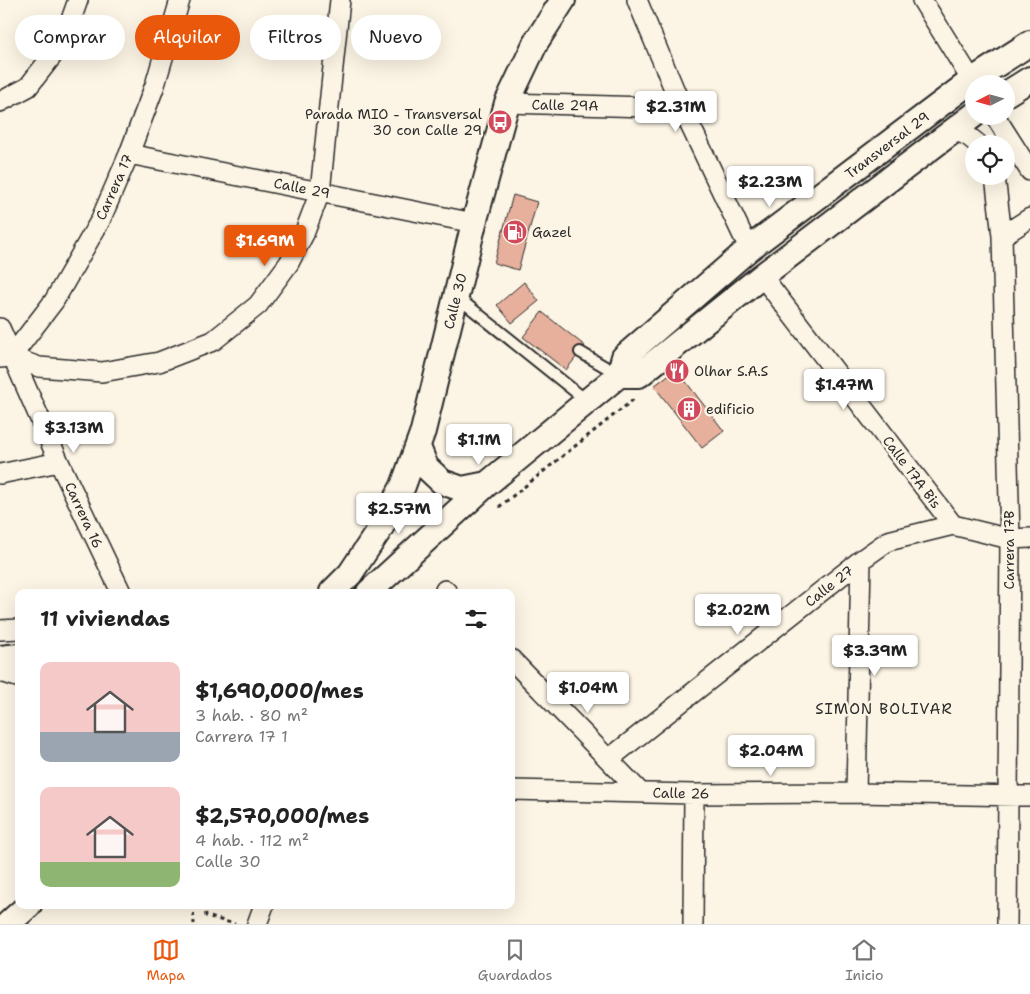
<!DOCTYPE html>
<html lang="es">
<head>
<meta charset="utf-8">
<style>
	:root { --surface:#fff; --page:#f2f2f2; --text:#222; --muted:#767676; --line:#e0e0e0; --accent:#ea580c }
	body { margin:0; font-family:"Shantell Sans",sans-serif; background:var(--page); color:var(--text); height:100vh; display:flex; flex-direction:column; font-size:19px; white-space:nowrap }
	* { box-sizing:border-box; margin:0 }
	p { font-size:16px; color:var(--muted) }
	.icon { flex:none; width:28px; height:28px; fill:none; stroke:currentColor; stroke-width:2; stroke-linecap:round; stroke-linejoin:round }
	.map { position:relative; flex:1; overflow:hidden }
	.panel { position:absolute; left:15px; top:589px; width:500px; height:320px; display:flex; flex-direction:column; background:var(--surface); border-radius:10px; box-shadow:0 5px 20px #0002 }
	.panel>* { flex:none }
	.guide { position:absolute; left:15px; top:15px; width:500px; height:45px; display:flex; gap:10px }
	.needle { width:32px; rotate:264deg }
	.controls { position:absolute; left:965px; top:75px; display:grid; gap:10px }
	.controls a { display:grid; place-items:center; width:50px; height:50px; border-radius:50%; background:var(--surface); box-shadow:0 5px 20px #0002; font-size:25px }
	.price { position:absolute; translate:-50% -42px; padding:0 11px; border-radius:5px; background:#fff; color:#222; font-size:16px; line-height:32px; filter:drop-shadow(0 1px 2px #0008) }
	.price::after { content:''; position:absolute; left:50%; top:30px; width:15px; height:11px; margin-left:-8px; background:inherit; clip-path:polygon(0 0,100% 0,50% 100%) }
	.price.active { background:var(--accent); color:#fff }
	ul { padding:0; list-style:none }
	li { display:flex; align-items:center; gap:15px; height:125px; padding:0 25px }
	li span { display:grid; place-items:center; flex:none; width:140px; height:100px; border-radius:10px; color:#555 }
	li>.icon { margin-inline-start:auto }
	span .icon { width:60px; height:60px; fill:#fffc; stroke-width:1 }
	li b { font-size:21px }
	h2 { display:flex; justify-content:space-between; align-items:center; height:60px; padding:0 25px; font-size:21px }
	.chip { padding:0 18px; border-radius:22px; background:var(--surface); box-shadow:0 5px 20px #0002; font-size:18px; line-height:45px }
	.chip.active { background:var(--accent); color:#fff }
	.dock { display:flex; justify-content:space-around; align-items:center; height:70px; border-top:1px solid var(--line); background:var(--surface); font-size:14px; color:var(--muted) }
	.dock a { display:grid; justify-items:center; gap:2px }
	.dock .active { color:var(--accent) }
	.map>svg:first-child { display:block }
	.building { fill:#e6b09c; stroke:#2b2b2b }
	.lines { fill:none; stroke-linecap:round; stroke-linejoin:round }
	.service-casing { stroke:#2b2b2b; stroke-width:14 }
	.minor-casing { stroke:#2b2b2b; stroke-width:22 }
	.tertiary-casing { stroke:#2b2b2b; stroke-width:28 }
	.primary-casing { stroke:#2b2b2b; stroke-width:31 }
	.path { stroke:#2b2b2b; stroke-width:3; stroke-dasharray:4 4; stroke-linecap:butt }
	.service { stroke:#fcf5e5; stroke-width:10 }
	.minor { stroke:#fcf5e5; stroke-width:19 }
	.tertiary { stroke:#fcf5e5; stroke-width:24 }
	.primary { stroke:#fcf5e5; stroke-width:28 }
	.labels { text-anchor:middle; stroke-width:5; stroke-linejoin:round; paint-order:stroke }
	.street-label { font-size:14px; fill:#2b2b2b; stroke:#fcf5e5 }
	.poi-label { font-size:14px; fill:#2b2b2b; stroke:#fcf5e5; text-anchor:start }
	.neighbourhood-label { font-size:15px; letter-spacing:1px; fill:#2b2b2b; stroke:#fcf5e5 }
</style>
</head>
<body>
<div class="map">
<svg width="1030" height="924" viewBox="0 0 1030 924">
	<rect width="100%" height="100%" fill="#fcf5e5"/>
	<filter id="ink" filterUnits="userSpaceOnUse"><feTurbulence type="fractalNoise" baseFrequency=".02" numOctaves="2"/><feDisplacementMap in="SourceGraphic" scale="10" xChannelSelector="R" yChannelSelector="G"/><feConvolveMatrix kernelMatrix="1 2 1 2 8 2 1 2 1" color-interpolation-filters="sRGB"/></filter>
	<g filter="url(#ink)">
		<path class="building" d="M513,195L537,202L518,270L494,263Z
			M524,282L539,301L512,323L497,305Z
			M542,312L585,346L566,370L523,337Z
			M676,369L724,431L702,448L654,386Z"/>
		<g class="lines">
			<defs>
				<path id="service" d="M457,297L587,401
					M580,352L619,375"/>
				<path id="minor" d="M637,0L682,108L743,236L750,248
					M922,0L974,84
					M0,102L28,87L63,42L78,0
					M507,103L682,108
					M995,116L1030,171
					M954,130L968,136L978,144
					M129,154L474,223
					M995,176L1002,236L1010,539L1007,924
					M1002,236L1030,218
					M762,276L953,525
					M0,328L59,462L121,592
					M11,357L54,301L100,221L129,154L155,85L180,0
					M0,358L11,357L39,367L102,372L159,362L213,341L258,305L289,263L304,234L320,192L340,0
					M0,474L59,462
					M445,590L447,592
					M0,630L19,629
					M511,659L641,793
					M609,759L861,560L888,541L953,525L1010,539L1030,538
					M511,790L694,794L856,793L1030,796
					M856,793L861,560
					M257,924L264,905
					M693,924L694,794"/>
				<path id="tertiary" d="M1006,94L1030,79
					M619,375H639L762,276L974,115
					M418,447L426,467L442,482L462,489L487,484
					M332,592L350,574L380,529L403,486L423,431L474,223L507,103L536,42L563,0
					M369,592L487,484L619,375L624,357L750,248L971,81L1030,43
					M0,658L19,656
					M8,924L29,905"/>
				<path id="primary" d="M0,667L19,673"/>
			</defs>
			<use href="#service" class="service-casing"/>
			<use href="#minor" class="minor-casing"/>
			<use href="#tertiary" class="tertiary-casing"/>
			<use href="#primary" class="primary-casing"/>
			<path class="path" d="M499,507L634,399
				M193,905L194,924
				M205,905L206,916L235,924"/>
			<use href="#service" class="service"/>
			<use href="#minor" class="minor"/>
			<use href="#tertiary" class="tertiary"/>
			<use href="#primary" class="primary"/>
		</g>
	</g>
	<defs>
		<symbol id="bus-disc" viewBox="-11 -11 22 22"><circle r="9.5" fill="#d1495b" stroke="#fcf5e5"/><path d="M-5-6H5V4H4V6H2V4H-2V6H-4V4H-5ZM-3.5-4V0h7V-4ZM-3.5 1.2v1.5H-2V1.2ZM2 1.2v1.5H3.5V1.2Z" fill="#fff"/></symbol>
		<symbol id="fuel-disc" viewBox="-11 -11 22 22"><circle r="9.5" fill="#d1495b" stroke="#fcf5e5"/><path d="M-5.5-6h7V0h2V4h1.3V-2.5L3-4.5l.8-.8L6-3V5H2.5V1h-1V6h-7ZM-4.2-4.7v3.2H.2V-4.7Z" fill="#fff"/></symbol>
		<symbol id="restaurant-disc" viewBox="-11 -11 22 22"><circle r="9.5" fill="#d1495b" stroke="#fcf5e5"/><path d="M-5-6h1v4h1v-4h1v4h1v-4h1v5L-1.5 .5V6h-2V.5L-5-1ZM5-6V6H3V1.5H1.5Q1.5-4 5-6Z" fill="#fff"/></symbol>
		<symbol id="building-disc" viewBox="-11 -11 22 22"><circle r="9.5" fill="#d1495b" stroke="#fcf5e5"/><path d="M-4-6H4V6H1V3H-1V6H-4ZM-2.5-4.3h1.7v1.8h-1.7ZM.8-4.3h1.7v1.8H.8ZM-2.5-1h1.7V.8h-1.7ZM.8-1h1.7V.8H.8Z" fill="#fff"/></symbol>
	</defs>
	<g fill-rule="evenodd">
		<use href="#bus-disc" x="486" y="108" width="28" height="28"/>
		<use href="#fuel-disc" x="501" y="218" width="28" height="28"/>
		<use href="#restaurant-disc" x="663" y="357" width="28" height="28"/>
		<use href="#building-disc" x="675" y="395" width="28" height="28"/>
	</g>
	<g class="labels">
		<g class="street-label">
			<text transform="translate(565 105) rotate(1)" y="5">Calle 29A</text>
			<text transform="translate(887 145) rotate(-37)" y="5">Transversal 29</text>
			<text transform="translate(114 187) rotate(-66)" y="5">Carrera 17</text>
			<text transform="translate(302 188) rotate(11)" y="5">Calle 29</text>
			<text transform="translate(455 301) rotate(-76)" y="5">Calle 30</text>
			<text transform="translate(912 472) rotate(53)" y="5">Calle 17A Bis</text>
			<text transform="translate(84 515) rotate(65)" y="5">Carrera 16</text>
			<text transform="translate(1009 550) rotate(-90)" y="5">Carrera 17B</text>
			<text transform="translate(829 586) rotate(-38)" y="5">Calle 27</text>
			<text transform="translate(681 793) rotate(1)" y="5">Calle 26</text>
		</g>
		<g class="poi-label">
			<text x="482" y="119" text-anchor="end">Parada MIO - Transversal<tspan x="482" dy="16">30 con Calle 29</tspan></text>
			<text x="532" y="237">Gazel</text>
			<text x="694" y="376">Olhar S.A.S</text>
			<text x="706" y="414">edificio</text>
		</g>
		<g class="neighbourhood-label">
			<text x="884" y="714">SIMON BOLIVAR</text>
		</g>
	</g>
</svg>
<div class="controls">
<a><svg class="needle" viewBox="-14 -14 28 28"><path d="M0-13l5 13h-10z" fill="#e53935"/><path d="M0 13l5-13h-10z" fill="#767676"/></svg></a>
<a><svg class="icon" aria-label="locate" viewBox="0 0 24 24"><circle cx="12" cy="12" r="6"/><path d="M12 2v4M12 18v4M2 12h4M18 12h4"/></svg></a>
</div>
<b class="price" style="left:676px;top:133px">$2.31M</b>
<b class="price" style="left:770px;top:208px">$2.23M</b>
<b class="price active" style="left:265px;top:267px">$1.69M</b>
<b class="price" style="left:844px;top:411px">$1.47M</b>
<b class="price" style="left:74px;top:454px">$3.13M</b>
<b class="price" style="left:479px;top:466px">$1.1M</b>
<b class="price" style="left:399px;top:535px">$2.57M</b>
<b class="price" style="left:738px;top:636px">$2.02M</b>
<b class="price" style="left:875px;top:677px">$3.39M</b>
<b class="price" style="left:588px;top:714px">$1.04M</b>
<b class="price" style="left:771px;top:777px">$2.04M</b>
<div class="guide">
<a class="chip">Comprar</a>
<a class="chip active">Alquilar</a>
<a class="chip">Filtros</a>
<a class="chip">Nuevo</a>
</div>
<section class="panel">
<h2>11 viviendas<svg class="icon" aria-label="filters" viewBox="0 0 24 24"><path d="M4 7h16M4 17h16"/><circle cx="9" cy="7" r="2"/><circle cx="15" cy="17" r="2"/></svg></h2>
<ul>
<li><span style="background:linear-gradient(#f6c9c9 70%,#9aa5b1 0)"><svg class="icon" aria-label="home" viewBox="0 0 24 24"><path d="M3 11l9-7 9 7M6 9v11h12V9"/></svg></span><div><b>$1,690,000/mes</b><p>3 hab. · 80 m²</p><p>Carrera 17 1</p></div></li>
<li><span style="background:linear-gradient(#f6c9c9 75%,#8fb573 0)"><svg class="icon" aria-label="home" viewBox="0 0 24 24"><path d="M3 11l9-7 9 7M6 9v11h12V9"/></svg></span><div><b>$2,570,000/mes</b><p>4 hab. · 112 m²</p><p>Calle 30</p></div></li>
</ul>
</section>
</div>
<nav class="dock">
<a class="active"><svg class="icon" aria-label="map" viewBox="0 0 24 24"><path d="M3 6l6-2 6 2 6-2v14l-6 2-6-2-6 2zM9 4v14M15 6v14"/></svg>Mapa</a>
<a><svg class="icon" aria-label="saved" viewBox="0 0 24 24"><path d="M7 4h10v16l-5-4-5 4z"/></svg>Guardados</a>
<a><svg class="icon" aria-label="home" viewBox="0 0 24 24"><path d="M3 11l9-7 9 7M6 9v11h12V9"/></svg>Inicio</a>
</nav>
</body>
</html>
